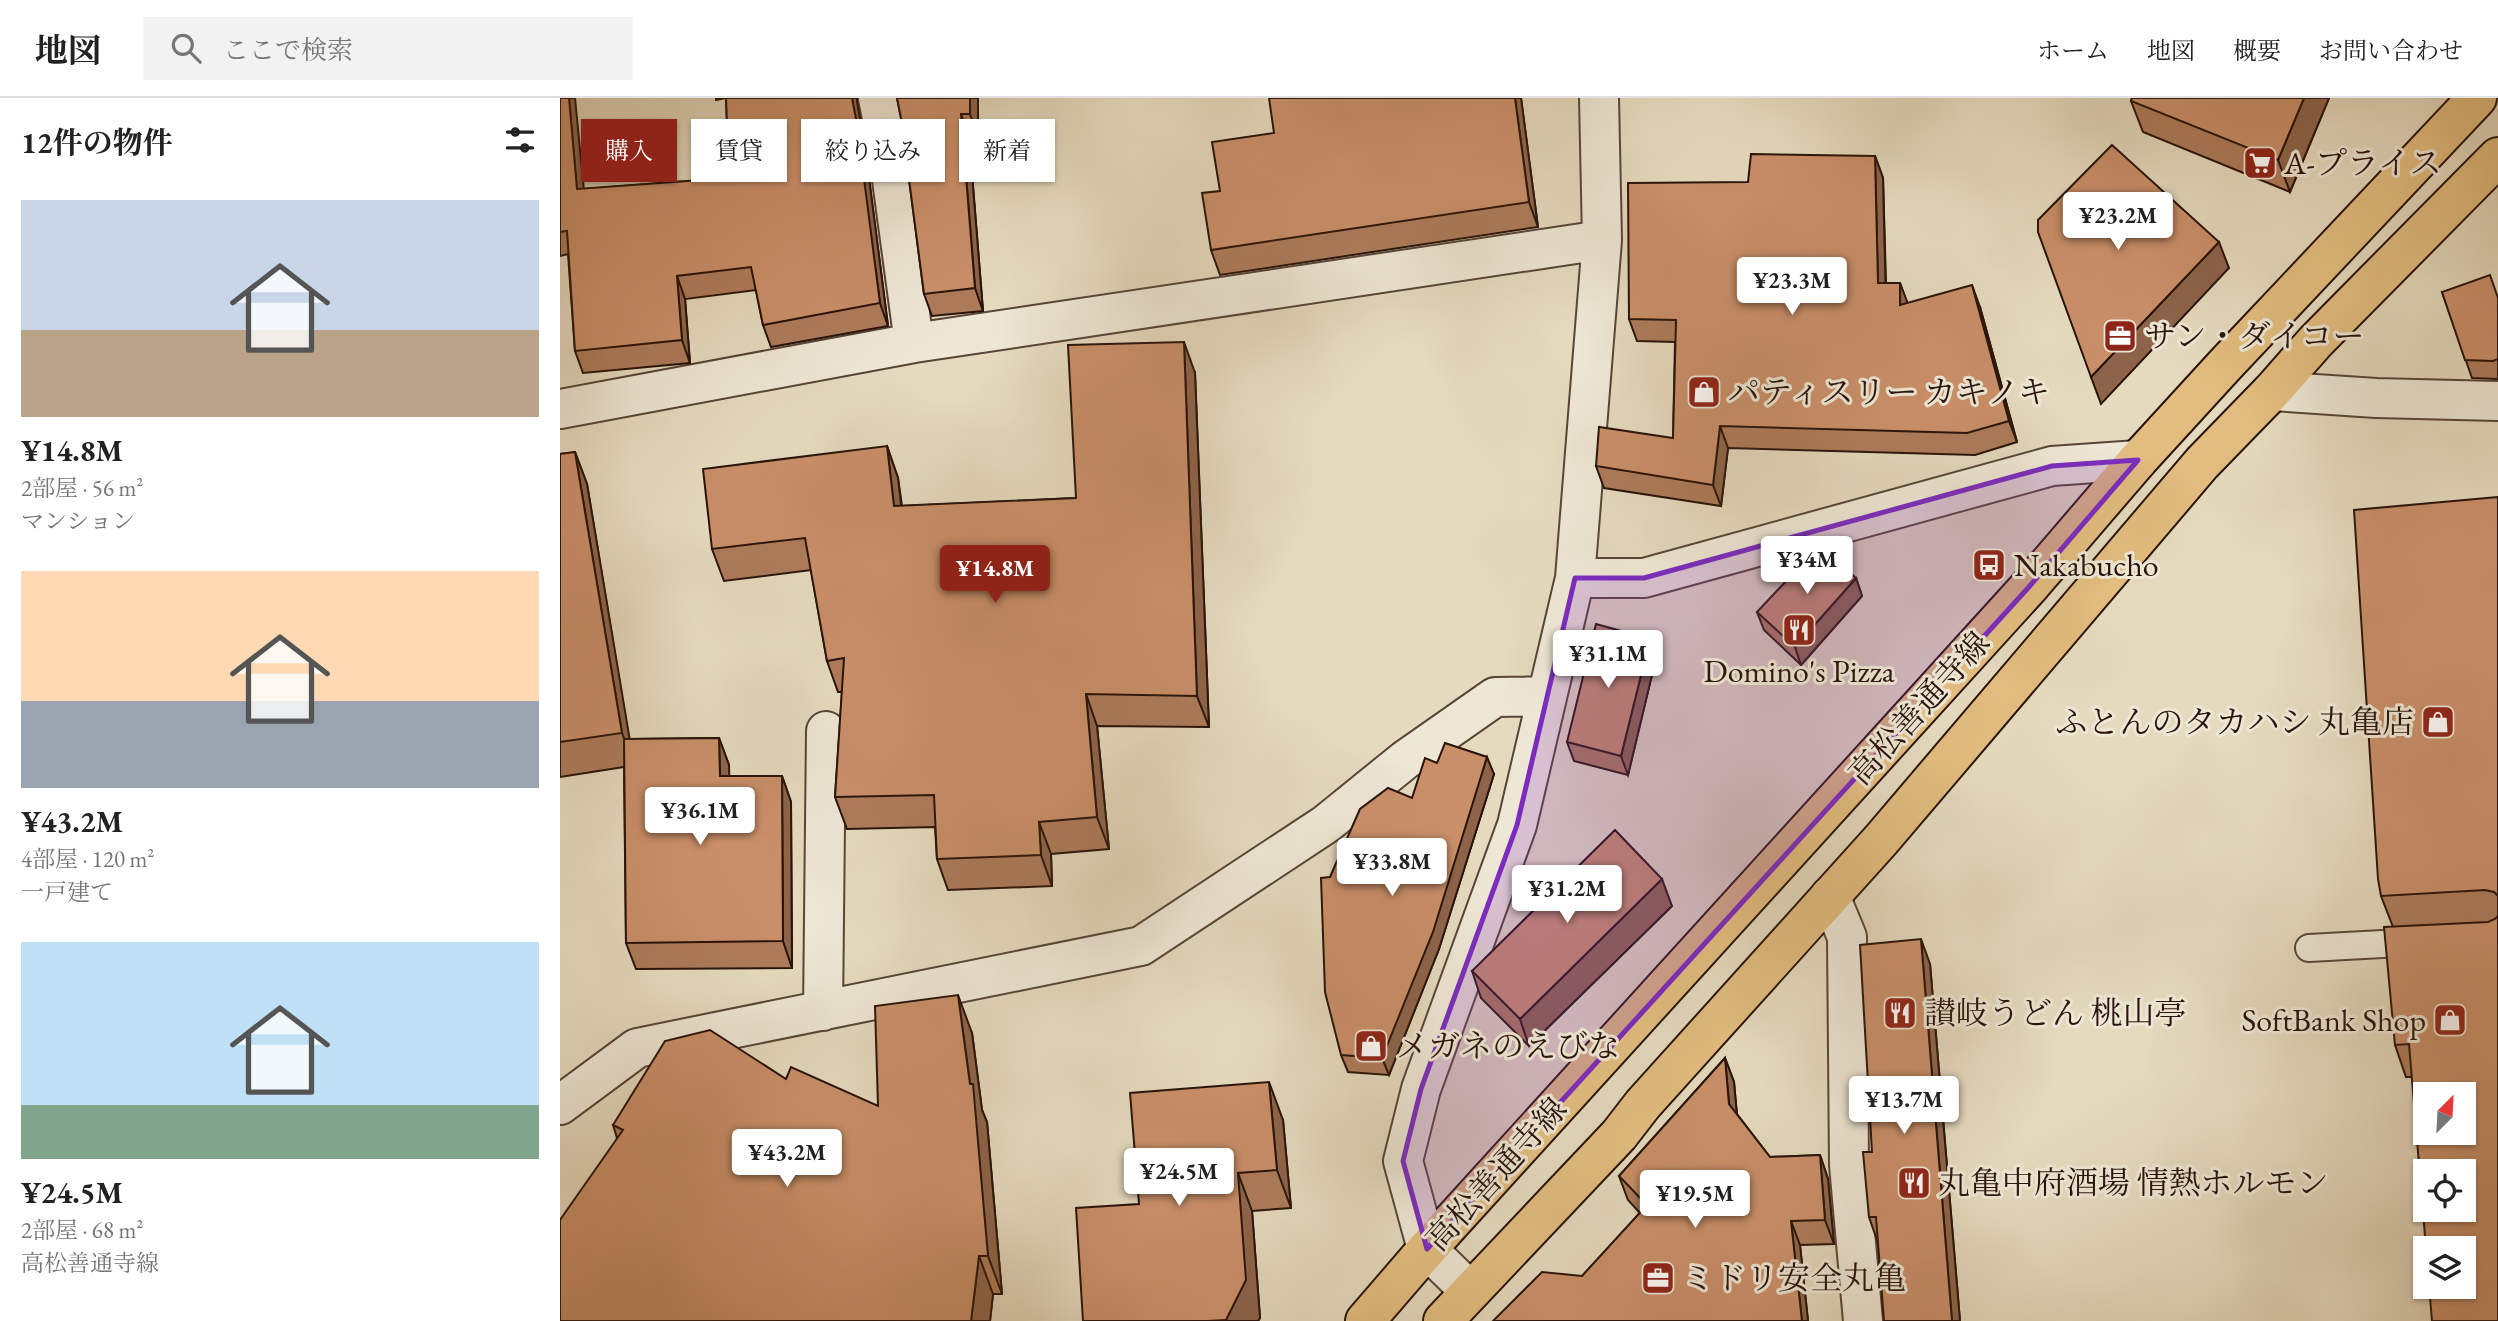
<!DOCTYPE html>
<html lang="ja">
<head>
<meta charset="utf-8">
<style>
	:root { --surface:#fff; --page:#f2f2f2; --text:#222; --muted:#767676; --line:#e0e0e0; --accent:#8f2418 }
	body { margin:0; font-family:"EB Garamond","Noto Serif JP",serif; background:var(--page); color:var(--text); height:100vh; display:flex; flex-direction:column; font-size:26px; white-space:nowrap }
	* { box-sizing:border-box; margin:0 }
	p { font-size:23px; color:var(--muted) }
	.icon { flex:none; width:38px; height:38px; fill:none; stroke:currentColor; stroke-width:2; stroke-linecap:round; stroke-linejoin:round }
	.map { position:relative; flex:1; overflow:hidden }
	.drawer { display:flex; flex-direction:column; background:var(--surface); width:560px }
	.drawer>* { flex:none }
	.top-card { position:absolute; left:21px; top:21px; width:665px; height:63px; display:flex; gap:14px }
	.needle { width:46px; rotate:24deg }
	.fabs { position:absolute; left:1853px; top:984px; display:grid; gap:14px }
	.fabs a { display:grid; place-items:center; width:63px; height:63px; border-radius:0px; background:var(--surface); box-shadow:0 2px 5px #0004; font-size:35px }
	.price { position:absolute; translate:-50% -60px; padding:0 16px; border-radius:7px; background:#fff; color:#222; font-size:23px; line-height:46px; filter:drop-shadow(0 2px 4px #0008) }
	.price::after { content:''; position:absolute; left:50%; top:42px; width:21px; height:16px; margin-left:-10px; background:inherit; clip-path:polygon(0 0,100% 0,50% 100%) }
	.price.current { background:var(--accent); color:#fff }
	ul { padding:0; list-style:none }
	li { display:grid; align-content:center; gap:14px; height:371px; padding:0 21px }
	li span { display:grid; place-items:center; height:217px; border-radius:0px; color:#555 }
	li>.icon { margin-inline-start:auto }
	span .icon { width:126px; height:126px; fill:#fffc; stroke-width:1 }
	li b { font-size:30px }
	h2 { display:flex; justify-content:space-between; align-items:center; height:84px; padding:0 21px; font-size:30px }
	.chip { padding:0 24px; border-radius:0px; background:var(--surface); box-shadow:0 2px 5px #0004; font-size:24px; line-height:63px }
	.chip.current { background:var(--accent); color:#fff }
	header { display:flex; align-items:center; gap:42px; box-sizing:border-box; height:98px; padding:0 35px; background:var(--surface); border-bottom:2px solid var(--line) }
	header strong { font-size:33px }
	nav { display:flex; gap:38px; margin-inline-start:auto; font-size:24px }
	.search { width:490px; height:63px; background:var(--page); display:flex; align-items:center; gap:18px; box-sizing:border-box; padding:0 24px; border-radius:0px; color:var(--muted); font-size:26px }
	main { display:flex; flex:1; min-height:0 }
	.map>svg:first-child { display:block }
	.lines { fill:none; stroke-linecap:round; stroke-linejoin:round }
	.lane-casing { stroke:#584538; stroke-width:30 }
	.street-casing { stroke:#584538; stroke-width:42 }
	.primary-casing { stroke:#29130b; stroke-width:42 }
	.lane { stroke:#eee7d5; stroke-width:26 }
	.street { stroke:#eee7d5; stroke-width:38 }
	.primary { stroke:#e2bd7f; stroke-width:38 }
	.wall { fill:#ad7b5a; stroke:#29130b; stroke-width:2 }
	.shaded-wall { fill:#8d644a; stroke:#29130b; stroke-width:2 }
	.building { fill:#c98f69; stroke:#29130b; stroke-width:2; fill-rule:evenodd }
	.marked { fill:#7b2cbf; fill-opacity:0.2; stroke:#7b2cbf; stroke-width:5; stroke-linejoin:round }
	.labels { text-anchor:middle; stroke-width:6; stroke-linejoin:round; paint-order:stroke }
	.poi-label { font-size:32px; fill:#29130b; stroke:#eee7d5; text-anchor:start }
	.street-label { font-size:32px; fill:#29130b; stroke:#eee7d5 }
</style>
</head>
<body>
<header>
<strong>地図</strong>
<div class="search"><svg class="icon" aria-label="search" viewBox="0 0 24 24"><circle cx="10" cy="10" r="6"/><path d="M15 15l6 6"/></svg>ここで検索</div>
<nav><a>ホーム</a><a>地図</a><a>概要</a><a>お問い合わせ</a></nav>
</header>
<main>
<section class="drawer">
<h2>12件の物件<svg class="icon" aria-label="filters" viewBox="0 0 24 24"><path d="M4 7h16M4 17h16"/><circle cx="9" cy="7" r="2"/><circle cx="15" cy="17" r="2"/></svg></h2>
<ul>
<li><span style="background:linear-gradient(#c9d6e8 60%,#b9a48a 0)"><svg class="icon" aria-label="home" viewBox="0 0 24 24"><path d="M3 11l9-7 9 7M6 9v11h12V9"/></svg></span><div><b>¥14.8M</b><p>2部屋 · 56 m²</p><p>マンション</p></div></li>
<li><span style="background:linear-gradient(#ffd9b3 60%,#9aa5b1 0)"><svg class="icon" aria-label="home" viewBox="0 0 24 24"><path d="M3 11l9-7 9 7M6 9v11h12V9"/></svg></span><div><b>¥43.2M</b><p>4部屋 · 120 m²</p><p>一戸建て</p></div></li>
<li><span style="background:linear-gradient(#bfe0f5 75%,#7fa58c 0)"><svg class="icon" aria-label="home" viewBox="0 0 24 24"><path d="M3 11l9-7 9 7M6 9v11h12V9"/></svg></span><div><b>¥24.5M</b><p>2部屋 · 68 m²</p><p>高松善通寺線</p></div></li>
</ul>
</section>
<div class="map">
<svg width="1938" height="1223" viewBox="0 0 1938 1223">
	<rect width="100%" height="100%" fill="#e5dabe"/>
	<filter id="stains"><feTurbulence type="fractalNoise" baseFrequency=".00286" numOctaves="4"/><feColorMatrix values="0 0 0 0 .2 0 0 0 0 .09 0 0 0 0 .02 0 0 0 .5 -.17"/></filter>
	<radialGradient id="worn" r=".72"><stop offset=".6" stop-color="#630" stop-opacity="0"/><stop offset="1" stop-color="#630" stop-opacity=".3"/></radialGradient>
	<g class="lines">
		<defs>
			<path id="lane" d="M1749,850L1859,844"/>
			<path id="street" d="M318,0L327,45L354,245
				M1712,293L1816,300L1938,303
				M0,311L354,245L1042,142
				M1015,480H1084L1492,368L1578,362
				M1270,798L1287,839L1289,1067L1303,1223
				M263,913L266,633
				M0,1007L77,950L581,848L766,726L845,662L935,599L987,598
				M910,1193L867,1151L843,1063L861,991L957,727L1015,480L1042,142L1039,0"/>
			<path id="primary" d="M805,1223L867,1151L1468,490L1578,362L1665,267L1917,0
				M883,1223L1059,1037L1083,1006L1321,742L1642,365L1712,293L1756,243L1938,59"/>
		</defs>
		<use href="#lane" class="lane-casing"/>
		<use href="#street" class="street-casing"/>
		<use href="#primary" class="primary-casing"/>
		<use href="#lane" class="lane"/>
		<use href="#street" class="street"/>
		<use href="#primary" class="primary"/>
	</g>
	<path class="wall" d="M0,0L23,91L169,80L166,0L156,2V0H297V4L305,49L328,228L211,249L203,227L196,192L125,201L130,265L23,275L15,253L8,156L0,158Z
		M337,0H418V38H409L423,213L372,218L364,196L341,20Z
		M961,0L978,129L660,177L651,152L660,93Z
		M1572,0H1769L1730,94L1583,34L1571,3Z
		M1315,58L1323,80L1326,185H1340L1347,205L1420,209L1457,344L1415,357L1168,350L1161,408L1044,390L1036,368L1113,340L1115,244L1077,243L1069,221L1188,84Z
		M1882,194L1938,199V281L1912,280Z
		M635,275L649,629L537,628L549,751L491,756L492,788L388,792L377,761L375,729L287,731L275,699L282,594H278L267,563L251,472L164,483L152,451L327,348L338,380L342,408L516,400Z
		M15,354L27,386L69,641L159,640L169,667V678H222L231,704L232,870L76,871L66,845L64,669L0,679V356Z
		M1938,399V1223L1852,979H1846L1835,947L1833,829L1821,798Z
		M1296,480L1302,498L1241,567L1204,532L1197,514Z
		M1090,541L1096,560L1068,677L1014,663L1007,644Z
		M877,665L934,676L879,851L829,977L788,974L781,957L852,700Z
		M1112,808L969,948L921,900L912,873Z
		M1370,866L1400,1223H1324L1318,1145L1309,1119L1312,1054Z
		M412,935L422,1012L427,1024L442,1196H433L430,1223H0L57,1040L53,1027L226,981L318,1008Z
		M1165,960L1174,984L1177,1016L1210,1059L1260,1057L1268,1081L1274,1146L1240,1147L1248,1223L1022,1178L1080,1115L1068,1102L1059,1078Z
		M723,1022L731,1110L692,1113L700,1220L698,1223H523L579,1106Z"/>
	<path class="shaded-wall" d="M9,0H15L26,113L17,91Z
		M292,0H297V4L305,49L328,228L320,205Z
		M410,0H418V38L410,16Z
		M955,0H961L978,129L969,104Z
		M1744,0H1769L1730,94L1718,62Z
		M401,16L409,38L423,213L415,190Z
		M1315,58L1323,80L1326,206L1318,185Z
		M1659,144L1669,170L1541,306L1531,279Z
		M117,178L125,201L130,265L122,242Z
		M1340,185L1348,206L1340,207Z
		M1412,187L1420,209L1457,344L1449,323Z
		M624,244L635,275L649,629L637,598Z
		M1160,328L1168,350L1161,408L1153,387Z
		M327,348L338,380L345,440L334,408Z
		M15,354L27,386L74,667L62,635Z
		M1296,480L1302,498L1241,567L1235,549Z
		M1090,541L1096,560L1068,677L1061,658Z
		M526,596L537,628L549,751L537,719Z
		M159,640L169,667L170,704L160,678Z
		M927,659L934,676L879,851L829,977L822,960Z
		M222,678L231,704L232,870L223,843Z
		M479,724L491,756L492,788L481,757Z
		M1102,781L1112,808L969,948L960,921Z
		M1361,841L1370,866L1400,1223H1392Z
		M398,897L412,935L422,1012L427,1024L442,1196L428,1158L410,986Z
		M1165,960L1174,984L1178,1030L1169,1006Z
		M709,984L723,1022L731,1110L717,1072Z
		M1260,1057L1268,1081L1274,1146L1265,1122Z
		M678,1075L692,1113L700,1220L698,1223H666V1222Z
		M1231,1123L1240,1147L1248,1223H1242Z
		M419,1158L433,1196L430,1223H411Z"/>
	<path class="building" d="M0,0H9L17,91L169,80L166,0H292L297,26L320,205L203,227L191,169L117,178L122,242L15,253L7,133L0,134Z
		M337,0H410V16H401L415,190L364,196L341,20Z
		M709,0H955L969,104L651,152L642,95L660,93L652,44L714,35Z
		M1572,0H1744L1718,62L1571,3Z
		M1552,47L1659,144L1531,279L1478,134V122Z
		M1191,56L1315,58L1318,185H1340V207L1412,187L1449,323L1407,335L1160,328L1153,387L1036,368L1039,329L1113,340L1116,222L1069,221L1068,85L1188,84Z
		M1930,177L1938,200V261L1933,263L1905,262L1882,194Z
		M624,244L637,598L526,596L537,719L479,724L481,757L377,761L374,697L275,699L284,560L267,563L245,440L152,451L143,371L327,348L334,408L516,400L508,247Z
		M15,354L62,635L0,644V356Z
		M1938,399V798L1934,794L1925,792L1821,798L1818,781L1794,412Z
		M1260,447L1296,480L1235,549L1197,514Z
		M1036,526L1090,541L1061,658L1007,644Z
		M159,640L160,678H222L223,843L66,845L64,641Z
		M885,645L927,659L873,834L822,960L781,957L765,894L761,780L770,779L800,711L828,690L852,700L865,660L877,665Z
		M1055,732L1102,781L960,921L912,873Z
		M1938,818V1223H1872L1869,1188H1904V1150H1866L1849,946L1835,947L1824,829L1928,824L1935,821ZM1866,996H1904V1034H1866ZM1866,1073H1904V1111H1866Z
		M1361,841L1392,1223H1324L1316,1119H1309L1303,1054H1312L1300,847Z
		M398,897L410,986H413L428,1158H419L411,1223H0V1122L63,1032L53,1027L105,943L150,932L226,981L231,969L318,1008L315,908Z
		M1165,960L1169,1006L1210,1059L1260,1057L1265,1122L1231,1123L1242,1223H933L982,1174L1022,1178L1087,1107L1059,1078Z
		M709,984L717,1072L678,1075L686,1182L666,1222L647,1223H523L516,1110L579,1106L570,995Z"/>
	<path class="marked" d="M1578,362L1468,490L867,1151L843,1063L861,991L957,727L1015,480H1084L1492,368Z"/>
	<defs>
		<symbol id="supermarket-square" viewBox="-11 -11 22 22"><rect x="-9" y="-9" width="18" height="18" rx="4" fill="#8f2418" stroke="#eee7d5"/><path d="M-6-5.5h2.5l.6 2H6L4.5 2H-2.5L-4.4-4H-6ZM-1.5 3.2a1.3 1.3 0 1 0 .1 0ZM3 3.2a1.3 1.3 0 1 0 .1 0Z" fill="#fff"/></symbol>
		<symbol id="office-square" viewBox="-11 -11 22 22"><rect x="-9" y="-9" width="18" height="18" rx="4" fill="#8f2418" stroke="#eee7d5"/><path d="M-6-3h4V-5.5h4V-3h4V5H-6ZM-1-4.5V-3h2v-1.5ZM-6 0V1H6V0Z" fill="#fff"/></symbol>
		<symbol id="shop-square" viewBox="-11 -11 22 22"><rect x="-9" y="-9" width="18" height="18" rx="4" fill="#8f2418" stroke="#eee7d5"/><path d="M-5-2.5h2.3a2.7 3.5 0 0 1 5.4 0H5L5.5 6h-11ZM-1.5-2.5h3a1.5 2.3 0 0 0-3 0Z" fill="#fff"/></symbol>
		<symbol id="bus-square" viewBox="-11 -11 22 22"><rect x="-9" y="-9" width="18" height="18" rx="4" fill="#8f2418" stroke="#eee7d5"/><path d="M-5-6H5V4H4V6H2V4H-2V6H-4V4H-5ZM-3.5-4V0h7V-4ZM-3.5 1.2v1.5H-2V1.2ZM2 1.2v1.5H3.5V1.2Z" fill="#fff"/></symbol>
		<symbol id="restaurant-square" viewBox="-11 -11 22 22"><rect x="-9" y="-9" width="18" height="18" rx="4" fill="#8f2418" stroke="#eee7d5"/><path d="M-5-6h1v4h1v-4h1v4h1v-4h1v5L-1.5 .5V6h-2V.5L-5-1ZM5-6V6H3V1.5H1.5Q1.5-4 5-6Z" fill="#fff"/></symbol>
	</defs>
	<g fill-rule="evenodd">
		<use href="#supermarket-square" x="1681" y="46" width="38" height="38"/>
		<use href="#office-square" x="1541" y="219" width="38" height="38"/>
		<use href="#shop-square" x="1125" y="275" width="38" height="38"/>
		<use href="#bus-square" x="1410" y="448" width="38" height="38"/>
		<use href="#restaurant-square" x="1220" y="513" width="38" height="38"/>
		<use href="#shop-square" x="1859" y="605" width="38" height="38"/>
		<use href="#restaurant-square" x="1321" y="896" width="38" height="38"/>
		<use href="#shop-square" x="1871" y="903" width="38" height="38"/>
		<use href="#shop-square" x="792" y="929" width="38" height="38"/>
		<use href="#restaurant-square" x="1335" y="1066" width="38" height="38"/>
		<use href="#office-square" x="1079" y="1161" width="38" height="38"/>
	</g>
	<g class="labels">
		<g class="poi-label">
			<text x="1724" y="76">A-プライス</text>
			<text x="1584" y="249">サン・ダイコー</text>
			<text x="1168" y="305">パティスリー カキノキ</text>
			<text x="1454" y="478">Nakabucho</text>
			<text x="1239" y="584" text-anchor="middle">Domino's Pizza</text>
			<text x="1854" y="635" text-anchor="end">ふとんのタカハシ 丸亀店</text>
			<text x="1364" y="926">讃岐うどん 桃山亭</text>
			<text x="1866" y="933" text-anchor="end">SoftBank Shop</text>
			<text x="836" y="959">メガネのえびな</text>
			<text x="1378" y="1096">丸亀中府酒場 情熱ホルモン</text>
			<text x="1122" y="1191">ミドリ安全丸亀</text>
		</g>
		<g class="street-label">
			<text transform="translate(1359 610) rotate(-48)" y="11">高松善通寺線</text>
			<text transform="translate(936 1076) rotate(-48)" y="11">高松善通寺線</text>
		</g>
	</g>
	<rect width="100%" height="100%" filter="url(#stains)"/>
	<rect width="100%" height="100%" fill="url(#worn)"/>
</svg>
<div class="fabs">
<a><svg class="needle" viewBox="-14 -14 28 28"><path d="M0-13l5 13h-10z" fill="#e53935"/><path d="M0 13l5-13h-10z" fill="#767676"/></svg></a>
<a><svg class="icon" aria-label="locate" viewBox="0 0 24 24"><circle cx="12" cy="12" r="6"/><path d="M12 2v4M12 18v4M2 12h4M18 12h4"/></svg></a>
<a><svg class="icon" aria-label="layers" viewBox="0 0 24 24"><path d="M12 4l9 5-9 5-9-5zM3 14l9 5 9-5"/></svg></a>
</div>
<b class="price" style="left:1558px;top:154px">¥23.2M</b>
<b class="price" style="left:1232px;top:219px">¥23.3M</b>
<b class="price" style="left:1247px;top:498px">¥34M</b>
<b class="price current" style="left:435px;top:507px">¥14.8M</b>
<b class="price" style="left:1048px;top:592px">¥31.1M</b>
<b class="price" style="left:140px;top:749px">¥36.1M</b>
<b class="price" style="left:832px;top:800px">¥33.8M</b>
<b class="price" style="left:1007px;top:827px">¥31.2M</b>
<b class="price" style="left:1344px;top:1038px">¥13.7M</b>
<b class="price" style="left:227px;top:1091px">¥43.2M</b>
<b class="price" style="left:619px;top:1110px">¥24.5M</b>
<b class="price" style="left:1135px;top:1132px">¥19.5M</b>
<div class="top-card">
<a class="chip current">購入</a>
<a class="chip">賃貸</a>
<a class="chip">絞り込み</a>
<a class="chip">新着</a>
</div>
</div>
</main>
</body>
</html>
